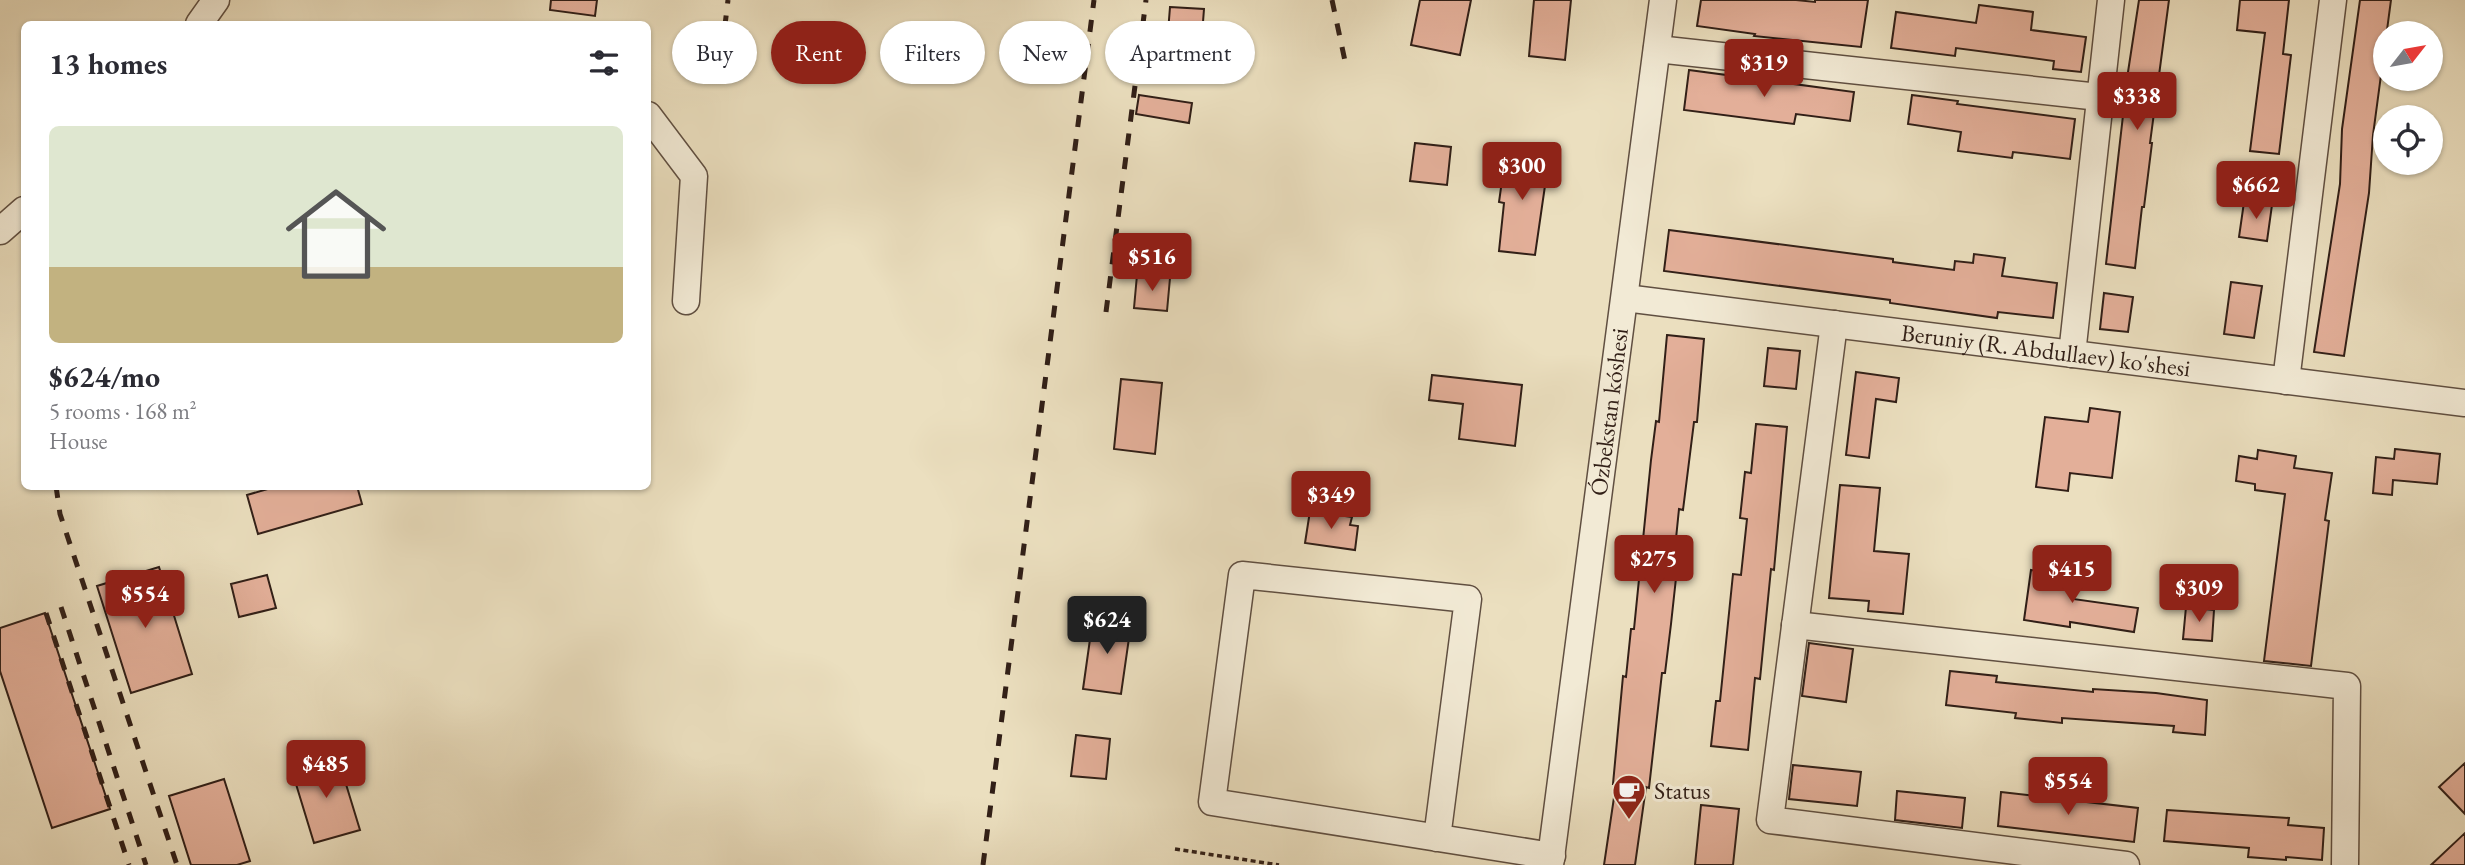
<!DOCTYPE html>
<html lang="en">
<head>
<meta charset="utf-8">
<style>
	:root { --surface:#fff; --page:#f2f2f3; --text:#2b2b33; --muted:#7c7c81; --accent:#8f2418 }
	body { margin:0; font-family:"EB Garamond",serif; background:var(--page); color:var(--text); height:100vh; display:flex; flex-direction:column; font-size:26px; white-space:nowrap }
	* { box-sizing:border-box; margin:0 }
	p { font-size:23px; color:var(--muted) }
	.icon { flex:none; width:38px; height:38px; fill:none; stroke:currentColor; stroke-width:2; stroke-linecap:round; stroke-linejoin:round }
	.map { position:relative; flex:1; overflow:hidden }
	.side { position:absolute; left:21px; top:21px; width:630px; height:469px; display:flex; flex-direction:column; background:var(--surface); border-radius:10px; box-shadow:0 2px 5px #0004 }
	.side>* { flex:none }
	.banner { position:absolute; left:672px; top:21px; width:665px; height:63px; display:flex; gap:14px }
	.needle { width:46px; rotate:59deg }
	.controls { position:absolute; left:2373px; top:21px; display:grid; gap:14px }
	.controls a { display:grid; place-items:center; width:70px; height:70px; border-radius:50%; background:var(--surface); box-shadow:0 2px 5px #0004; font-size:35px }
	.price { position:absolute; translate:-50% -60px; padding:0 16px; border-radius:7px; background:var(--accent); color:#fff; font-size:23px; line-height:46px; filter:drop-shadow(0 2px 4px #0008) }
	.price::after { content:''; position:absolute; left:50%; top:42px; width:21px; height:16px; margin-left:-10px; background:inherit; clip-path:polygon(0 0,100% 0,50% 100%) }
	.price.selected { background:#222; color:#fff }
	ul { padding:0; list-style:none }
	li { display:grid; align-content:center; gap:14px; height:371px; padding:0 28px }
	li span { display:grid; place-items:center; height:217px; border-radius:10px; color:#555 }
	li>.icon { margin-inline-start:auto }
	span .icon { width:126px; height:126px; fill:#fffc; stroke-width:1 }
	li b { font-size:30px }
	h2 { display:flex; justify-content:space-between; align-items:center; height:84px; padding:0 28px; font-size:30px }
	.pill { padding:0 24px; border-radius:32px; background:var(--surface); box-shadow:0 2px 5px #0004; font-size:24px; line-height:63px }
	.pill.selected { background:var(--accent); color:#fff }
	.map>svg:first-child { display:block }
	.building { fill:#e3af99; stroke:#311f17; stroke-width:2 }
	.lines { fill:none; stroke-linecap:round; stroke-linejoin:round }
	.minor-casing { stroke:#604f41; stroke-width:29 }
	.path { stroke:#311f17; stroke-width:3.5; stroke-dasharray:5 3.5; stroke-linecap:butt }
	.minor { stroke:#f2ead5; stroke-width:26 }
	.rail { stroke:#311f17; stroke-width:5; stroke-dasharray:12 12; stroke-linecap:butt }
	.labels { text-anchor:middle; stroke-width:6; stroke-linejoin:round; paint-order:stroke }
	.street-label { font-size:24px; fill:#311f17; stroke:#f2ead5 }
	.poi-label { font-size:24px; fill:#311f17; stroke:#f2ead5; text-anchor:start }
</style>
</head>
<body>
<div class="map">
<svg width="2465" height="865" viewBox="0 0 2465 865">
	<rect width="100%" height="100%" fill="#ebdfbf"/>
	<filter id="stains"><feTurbulence type="fractalNoise" baseFrequency=".00286" numOctaves="4"/><feColorMatrix values="0 0 0 0 .2 0 0 0 0 .09 0 0 0 0 .02 0 0 0 .5 -.17"/></filter>
	<radialGradient id="worn" r=".72"><stop offset=".6" stop-color="#630" stop-opacity="0"/><stop offset="1" stop-color="#630" stop-opacity=".3"/></radialGradient>
	<path class="building" d="M551,0H597L595,16L550,10Z
		M1420,0H1471L1460,55L1411,45Z
		M1534,0H1571L1565,60L1529,56Z
		M1701,0H1796L1815,2V0H1868L1861,47L1754,36L1755,34L1697,26Z
		M2139,0H2169L2150,143H2152L2144,207H2142L2135,268L2106,264L2128,72Z
		M2240,0H2289L2283,54L2291,55L2279,154L2250,151L2265,33L2237,30Z
		M2360,0H2391L2373,135L2369,193L2344,356L2314,352L2340,184L2342,129Z
		M1979,5L2033,12L2031,30L2086,37L2081,72L2053,69L2054,61L1956,48L1955,56L1891,48L1896,12L1976,23Z
		M1170,7L1204,9L1201,48L1167,45Z
		M1689,70L1854,92L1850,121L1796,114L1794,124L1684,110Z
		M1139,95L1192,103L1189,123L1136,114Z
		M1912,95L1958,101L1957,104L2075,119L2070,159L2013,152L2012,158L1958,151L1961,132L1908,124Z
		M1415,143L1451,147L1447,185L1410,181Z
		M1506,152L1549,158L1535,255L1499,251L1504,203L1499,202Z
		M2244,202L2272,205L2267,241L2239,237Z
		M1669,230L1893,259V262L1954,270L1955,261L1973,263L1974,254L2005,258L2002,276L2057,283L2053,318L1998,312L1997,318L1890,303V300L1664,271Z
		M1137,275L1170,278L1167,311L1134,308Z
		M2231,282L2262,286L2254,338L2224,334Z
		M2104,293L2133,297L2128,332L2100,329Z
		M1667,335L1704,339L1697,422H1694L1683,510L1679,509L1672,578H1676L1671,624L1665,673H1662L1649,788L1646,787L1635,865H1604L1616,784H1613L1623,676L1626,677L1631,629H1634L1651,460L1656,421L1659,422Z
		M1768,348L1800,351L1796,389L1764,386Z
		M1856,372L1899,378L1896,402L1876,399L1869,458L1846,455Z
		M1432,375L1522,385L1515,446L1459,439L1463,404L1429,400Z
		M1121,379L1162,383L1155,454L1114,449Z
		M2090,408L2120,412L2112,478L2070,473L2068,491L2036,487L2045,417L2088,422Z
		M1756,424L1787,427L1774,570L1771,569L1760,679L1755,678L1748,750L1711,746L1716,701H1720L1733,574L1741,575L1747,519L1740,518L1745,472L1751,473Z
		M2395,449L2440,454L2437,484L2393,480L2392,495L2373,493L2376,457L2394,459Z
		M2258,450L2296,456L2294,468L2332,473L2325,520L2329,521L2311,666L2264,661L2285,494L2255,490V484L2236,481L2239,456L2257,459Z
		M1840,485L1880,488L1874,551L1909,554L1903,614L1868,611L1869,601L1829,598Z
		M278,486H357L362,504L258,534L247,495Z
		M1310,511L1352,517L1350,525L1358,526L1355,550L1305,543Z
		M159,567L192,674L131,693L97,586Z
		M2031,570L2076,577L2073,599L2138,608L2134,632L2070,622V627L2024,620Z
		M267,575L276,608L239,617L231,584Z
		M2186,607L2214,610L2212,641L2183,639Z
		M45,613L110,809L52,828L0,671V628Z
		M1093,618L1131,624L1121,694L1083,689Z
		M1809,643L1853,649L1846,702L1802,696Z
		M1950,671L1997,676L1996,682L2093,692V689L2156,693L2207,700L2205,735L2173,732L2174,726L2062,718V723L2015,718L2016,713L1946,705Z
		M1076,735L1110,739L1106,779L1071,776Z
		M338,758L360,830L314,843L292,771Z
		M2465,763V814L2439,787Z
		M1793,765L1861,772L1857,806L1789,799Z
		M224,779L250,861L237,865H191L169,796Z
		M1897,791L1965,798L1962,828L1895,820Z
		M2001,792L2138,808L2134,842L1998,826Z
		M1701,805L1739,809L1733,865H1695Z
		M2167,810L2289,818L2288,825L2324,828L2322,860L2286,857V860L2248,857L2249,848L2164,841Z
		M2465,833V865H2431Z"/>
	<g class="lines">
		<defs>
			<g id="minor">
				<path d="M199,24L216,0"/>
				<path d="M1657,49L2099,97"/>
				<path d="M648,115L694,176L686,301"/>
				<path d="M0,231L24,210"/>
				<path id="s1" d="M1625,298L2465,403"/>
				<path d="M1834,324L1770,820L2126,865"/>
				<path d="M2072,354L2111,0"/>
				<path d="M2286,381L2333,0"/>
				<path d="M1795,625L2347,686L2345,865"/>
				<path d="M1437,838L1468,599L1242,575L1212,802L1552,856"/>
				<path id="s2" d="M1550,865L1663,0"/>
			</g>
		</defs>
		<use href="#minor" class="minor-casing"/>
		<path class="path" d="M1175,849L1279,865"/>
		<use href="#minor" class="minor"/>
		<path class="rail" d="M1332,0L1345,61
			M719,75L728,0
			M1106,312L1146,0
			M56,486L60,514L177,865
			M61,607L146,865
			M46,613L129,865
			M983,865L1094,0"/>
	</g>
	<defs>
		<symbol id="cafe-pin" viewBox="-11 -11 22 30"><path d="M0 17L-7.5 6A9.5 9.5 0 1 1 7.5 6Z" fill="#8f2418" stroke="#f2ead5"/><path d="M-5.5-4.5H6V0H3Q3 3.5 0 3.5H-2.5Q-5.5 3.5-5.5 0ZM3-3.2v2h1.7v-2ZM-6 4.5H4V6H-6Z" fill="#fff"/></symbol>
	</defs>
	<g fill-rule="evenodd">
		<use href="#cafe-pin" x="1610" y="772" width="38" height="52"/>
	</g>
	<g class="labels">
		<g class="street-label">
			<text dy="8" stroke="none"><textPath href="#s1" startOffset="424">Beruniy (R. Abdullaev) ko'shesi</textPath></text>
			<text dy="8" stroke="none"><textPath href="#s2" startOffset="457">Ózbekstan kóshesi</textPath></text>
		</g>
		<g class="poi-label">
			<text x="1654" y="799">Status</text>
		</g>
	</g>
	<rect width="100%" height="100%" filter="url(#stains)"/>
	<rect width="100%" height="100%" fill="url(#worn)"/>
</svg>
<div class="controls">
<a><svg class="needle" viewBox="-14 -14 28 28"><path d="M0-13l5 13h-10z" fill="#e53935"/><path d="M0 13l5-13h-10z" fill="#7c7c81"/></svg></a>
<a><svg class="icon" aria-label="locate" viewBox="0 0 24 24"><circle cx="12" cy="12" r="6"/><path d="M12 2v4M12 18v4M2 12h4M18 12h4"/></svg></a>
</div>
<b class="price" style="left:1764px;top:99px">$319</b>
<b class="price" style="left:2137px;top:132px">$338</b>
<b class="price" style="left:1522px;top:202px">$300</b>
<b class="price" style="left:2256px;top:221px">$662</b>
<b class="price" style="left:1152px;top:293px">$516</b>
<b class="price" style="left:1331px;top:531px">$349</b>
<b class="price" style="left:1654px;top:595px">$275</b>
<b class="price" style="left:2072px;top:605px">$415</b>
<b class="price" style="left:2199px;top:624px">$309</b>
<b class="price" style="left:145px;top:630px">$554</b>
<b class="price selected" style="left:1107px;top:656px">$624</b>
<b class="price" style="left:326px;top:800px">$485</b>
<b class="price" style="left:2068px;top:817px">$554</b>
<div class="banner">
<a class="pill">Buy</a>
<a class="pill selected">Rent</a>
<a class="pill">Filters</a>
<a class="pill">New</a>
<a class="pill">Apartment</a>
</div>
<section class="side">
<h2>13 homes<svg class="icon" aria-label="filters" viewBox="0 0 24 24"><path d="M4 7h16M4 17h16"/><circle cx="9" cy="7" r="2"/><circle cx="15" cy="17" r="2"/></svg></h2>
<ul>
<li><span style="background:linear-gradient(#dfe7d0 65%,#c2b280 0)"><svg class="icon" aria-label="home" viewBox="0 0 24 24"><path d="M3 11l9-7 9 7M6 9v11h12V9"/></svg></span><div><b>$624/mo</b><p>5 rooms · 168 m²</p><p>House</p></div></li>
</ul>
</section>
</div>
</body>
</html>
